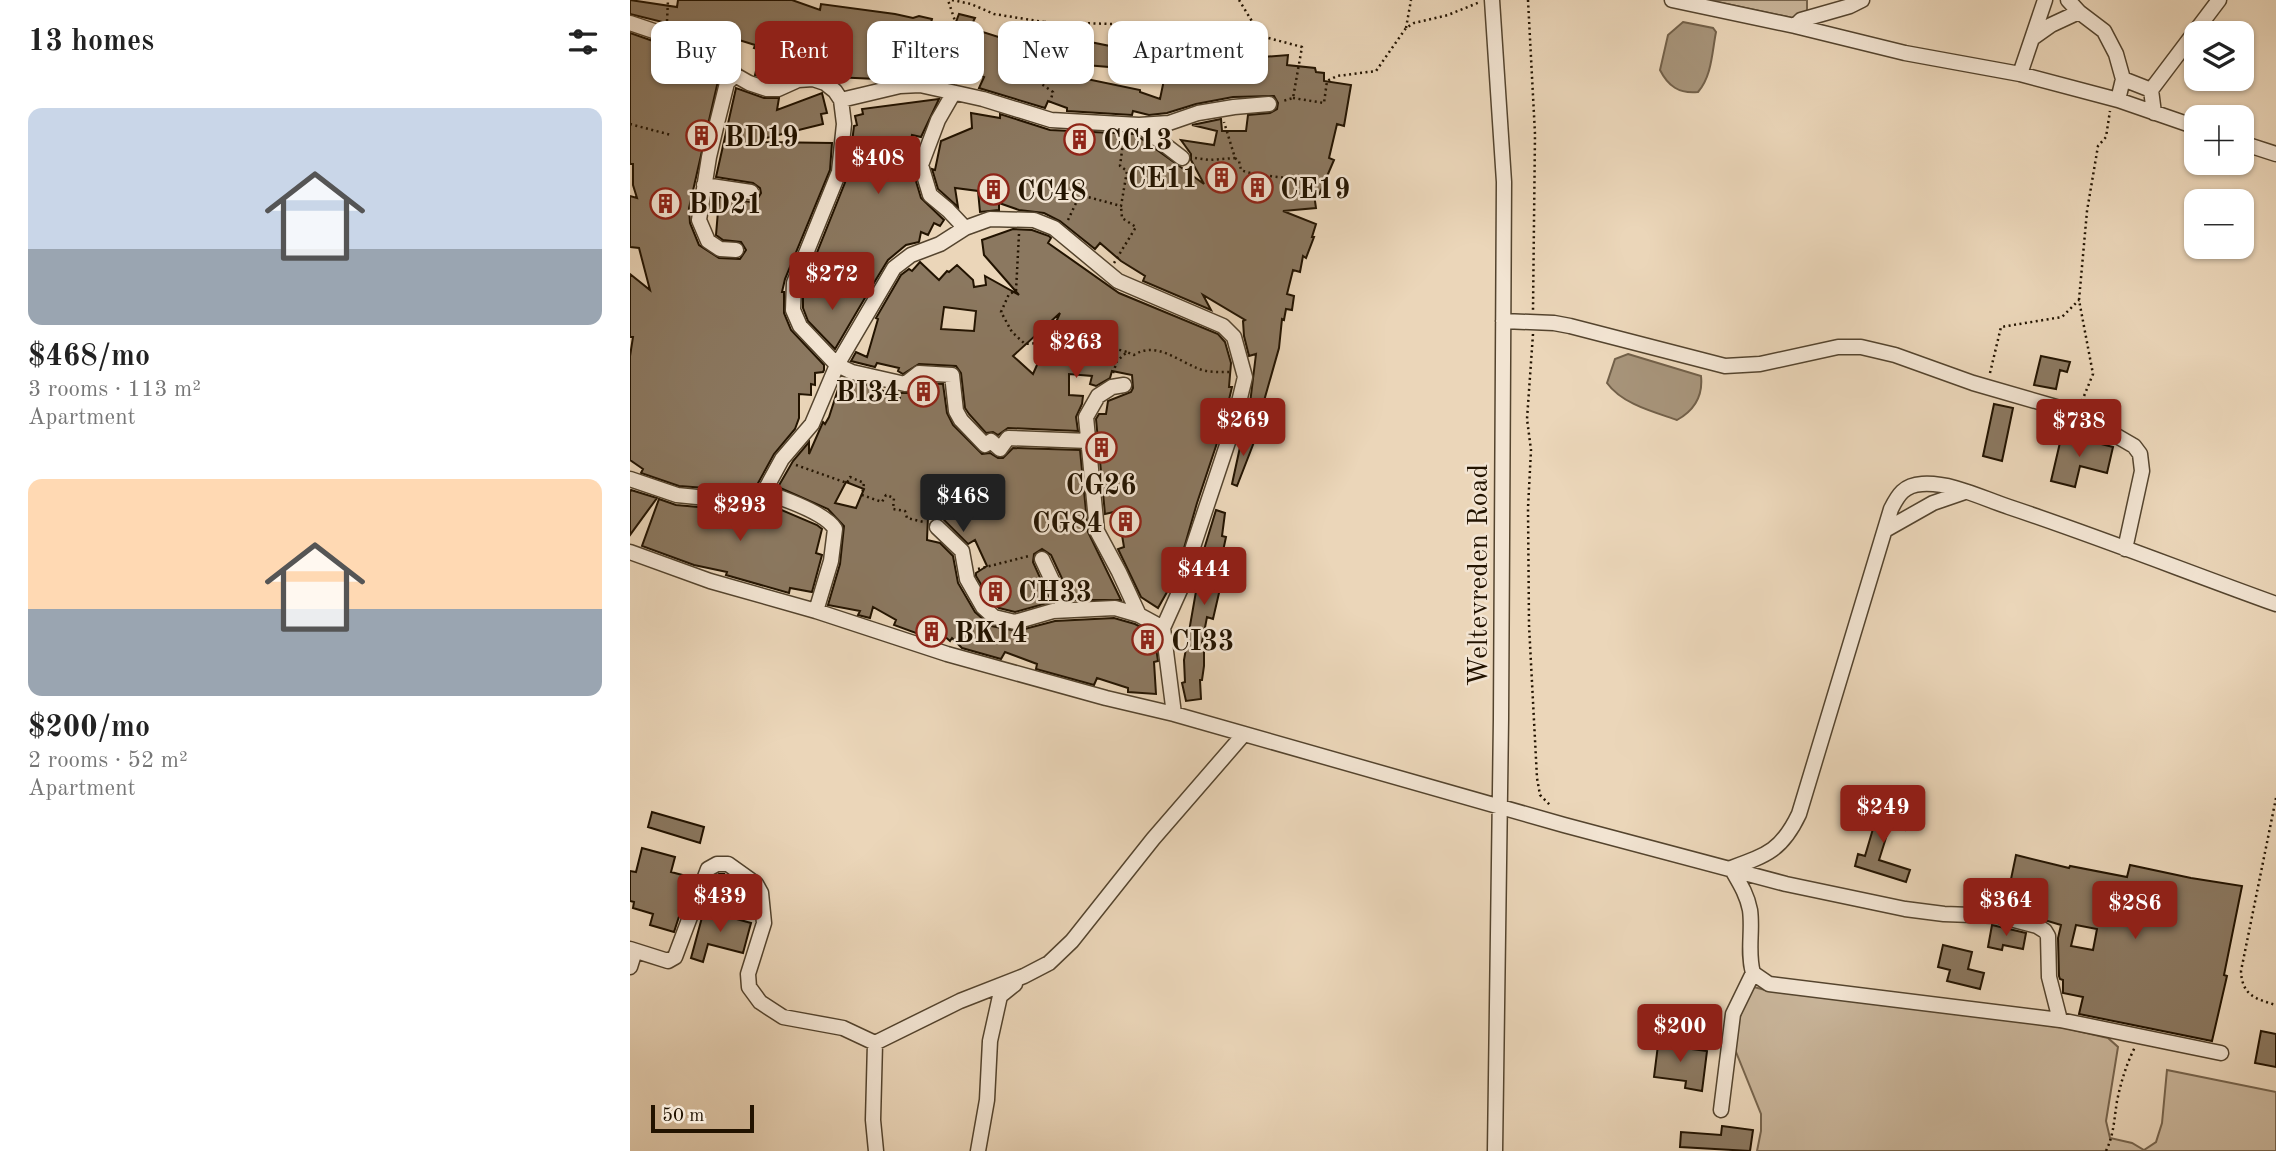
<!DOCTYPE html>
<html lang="en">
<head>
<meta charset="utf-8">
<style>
	:root { --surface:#fff; --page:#f2f2f2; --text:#222; --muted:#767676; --accent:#8f2418 }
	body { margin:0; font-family:"Old Standard TT",serif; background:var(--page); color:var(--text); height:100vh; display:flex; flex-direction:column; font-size:26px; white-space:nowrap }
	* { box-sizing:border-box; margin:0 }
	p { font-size:23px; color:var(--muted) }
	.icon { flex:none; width:38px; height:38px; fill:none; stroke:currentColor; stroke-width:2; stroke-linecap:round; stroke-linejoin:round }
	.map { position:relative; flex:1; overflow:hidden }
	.panel { display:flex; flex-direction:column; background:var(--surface); width:630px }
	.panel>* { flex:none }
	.guide { position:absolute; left:21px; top:21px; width:665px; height:63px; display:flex; gap:14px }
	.tools { position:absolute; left:1554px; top:21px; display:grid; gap:14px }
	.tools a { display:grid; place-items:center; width:70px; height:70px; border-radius:14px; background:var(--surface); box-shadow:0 2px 5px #0004; font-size:35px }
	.scale { position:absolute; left:21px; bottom:18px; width:103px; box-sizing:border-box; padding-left:7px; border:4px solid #221300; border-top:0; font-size:19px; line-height:24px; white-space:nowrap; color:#221300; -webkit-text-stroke:5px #f2e4d2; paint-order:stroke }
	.price { position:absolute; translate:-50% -60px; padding:0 16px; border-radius:7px; background:var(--accent); color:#fff; font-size:23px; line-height:46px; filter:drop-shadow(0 2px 4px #0008) }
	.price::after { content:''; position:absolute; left:50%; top:42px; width:21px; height:16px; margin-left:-10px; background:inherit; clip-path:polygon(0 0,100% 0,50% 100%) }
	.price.active { background:#222; color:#fff }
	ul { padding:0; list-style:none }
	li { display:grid; align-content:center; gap:14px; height:371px; padding:0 28px }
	li span { display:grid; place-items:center; height:217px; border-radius:14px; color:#555 }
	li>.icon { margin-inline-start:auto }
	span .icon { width:126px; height:126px; fill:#fffc; stroke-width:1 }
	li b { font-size:30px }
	h2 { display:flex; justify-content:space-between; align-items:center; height:84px; padding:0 28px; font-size:30px }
	.chip { padding:0 24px; border-radius:14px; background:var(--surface); box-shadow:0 2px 5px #0004; font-size:24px; line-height:63px }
	.chip.active { background:var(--accent); color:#fff }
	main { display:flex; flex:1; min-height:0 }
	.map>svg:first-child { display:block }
	.green { fill:#c9b59a; stroke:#76644d; stroke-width:2 }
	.water { fill:#a7947a; stroke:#726049; stroke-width:2 }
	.building { fill:#8b7860; stroke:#221300; stroke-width:2; fill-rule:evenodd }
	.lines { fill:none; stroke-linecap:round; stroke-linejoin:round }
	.minor-casing { stroke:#54442e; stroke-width:17 }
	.path { stroke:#221300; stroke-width:2.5; stroke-dasharray:2 3.5; stroke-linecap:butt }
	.minor { stroke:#f2e4d2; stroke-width:14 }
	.labels { text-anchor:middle; stroke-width:5; stroke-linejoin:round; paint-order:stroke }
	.poi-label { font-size:28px; font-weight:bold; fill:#221300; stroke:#f2e4d2; text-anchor:start }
	.street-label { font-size:28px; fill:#221300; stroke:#f2e4d2 }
</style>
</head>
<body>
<main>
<section class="panel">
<h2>13 homes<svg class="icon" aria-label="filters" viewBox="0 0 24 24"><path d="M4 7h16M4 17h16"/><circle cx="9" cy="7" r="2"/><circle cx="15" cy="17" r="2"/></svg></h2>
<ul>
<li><span style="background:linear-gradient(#c9d6e8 65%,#9aa5b1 0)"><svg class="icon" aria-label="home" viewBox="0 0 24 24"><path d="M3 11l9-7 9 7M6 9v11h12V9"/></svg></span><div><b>$468/mo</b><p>3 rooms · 113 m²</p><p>Apartment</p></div></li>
<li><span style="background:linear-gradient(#ffd9b3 60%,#9aa5b1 0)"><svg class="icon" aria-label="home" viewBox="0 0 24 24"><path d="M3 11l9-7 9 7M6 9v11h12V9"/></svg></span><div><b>$200/mo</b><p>2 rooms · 52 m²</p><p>Apartment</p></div></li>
</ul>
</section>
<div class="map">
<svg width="1646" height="1151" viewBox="0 0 1646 1151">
	<rect width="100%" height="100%" fill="#ebd6b9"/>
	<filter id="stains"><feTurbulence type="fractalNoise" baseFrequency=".00286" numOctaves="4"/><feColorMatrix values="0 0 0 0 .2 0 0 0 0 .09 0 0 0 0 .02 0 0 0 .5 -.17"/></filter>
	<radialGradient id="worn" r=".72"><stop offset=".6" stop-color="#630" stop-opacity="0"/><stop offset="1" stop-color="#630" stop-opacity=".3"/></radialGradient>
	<path class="green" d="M1078,0H1177V21Z
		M1120,986L1139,991L1281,1006L1435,1028L1478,1038L1488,1047L1476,1121L1480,1138L1502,1143L1514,1150L1526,1142L1532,1123L1537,1070L1646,1092V1151H1127L1131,1131V1114L1102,1042Z"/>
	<path class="water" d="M1053,22L1083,28L1086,32C1082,52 1082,76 1068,92C1049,94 1038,86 1030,70L1038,35Z
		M998,354L1071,376C1073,395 1065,410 1047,420C1024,412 992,404 977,383L985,359Z"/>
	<path class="building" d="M0,0L47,7L48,0H162L190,10L191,4L265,14L283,18L289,16L302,19L301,23L324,27L329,14L345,18L340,28L381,41L384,32L394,36L395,33L421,40L442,51L444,45L457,51L460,42L495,49L496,42L499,43L502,36L519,41L517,46L550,62L551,59L554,60L557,46L567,49L579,52L573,79L603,82V60L632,62V57L658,55L657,65L685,68L686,72L694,73V81L721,85L714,126L707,124L699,158L704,160L689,195L684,194L686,208L653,211L686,224L682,237H684L676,258L673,256L670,272L663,270L657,294L664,296L662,310L656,309L654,320L652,319L649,348L628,422L618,420L626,354L619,356L614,336L613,321L615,320L573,295L581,310L513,281L515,276L491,261L470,243L465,249L430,221L414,213L389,210L369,203V210L350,212L348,191L325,188L328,207L308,189L302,169L305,170L311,141L342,128L341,113L370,118V114L420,130L505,134L574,184L561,160V154L551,140L584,145L587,131L562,125L591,119L592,131H616L618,115L640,113L647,109L648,103L644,96L603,97L566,104L537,113L519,115L503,111L502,115L437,111V108L418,101L415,108L349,88L354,77L332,70L326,83L290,75L269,76L247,81V79L203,77L198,74V69L177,67V70L164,71L146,79H139L125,75L131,50L124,48L125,45L93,35V37L0,14ZM443,64L527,71L526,74L535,75L530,99L510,92V90L442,76Z
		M0,33L23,41V44H31L82,61L91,67L94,73L88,81L59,208L60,223L69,245L89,258L110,259L116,250L111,242L93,240L86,235L89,199L83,196L120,202L128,198L131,193L130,188L123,183L86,177L106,88L134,98H149L147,110L192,93L197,113L191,114L193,124L132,139L133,142L202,143L200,170L155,279L152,292H154V313L161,330L194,365V370L193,372L185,373V385L181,384V395L169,394V418L165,429L144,454L127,485L121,489L103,490L49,486L11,473L13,469L0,460V356L3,337H0V274L20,290L9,248L0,247V196L7,198L3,185V164H0Z
		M584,46L597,49L595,61L582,59Z
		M309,99L291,137L282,135L277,158L283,159L282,168L291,198L314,220L310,226L304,223L298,235L291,232L289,242L276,245L258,260L242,286L186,274L180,270L218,175L224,126L227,125L225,116L233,114L232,109Z
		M383,229L402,230L419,236L421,238L418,243L489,293L588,334L595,342L601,363L599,387H602L593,425L567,503L546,576L528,608L511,597L488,549L494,547L488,511L475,514L466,419L469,414H476L478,401L501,392L503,388L502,375L482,371L480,378L466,386L460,384L462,376L439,374V395L453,396L452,404L446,417L448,431L378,428L368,435L363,432L356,433L339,414L335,408L331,373L326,366L289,364L273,374L268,371L269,368L247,363L245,367L221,361L226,352L237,357L248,319L246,318L271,275L279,269L282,271L290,262L309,280L317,271L319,272L327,265L343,280L344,287L356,285L355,276L389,295L354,255L352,240ZM314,307L346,311L344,331L311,329ZM430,313L403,374L383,356Z
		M239,291L205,349L178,321L173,308V292Z
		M1411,356L1440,362L1437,372L1430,370L1426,389L1404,385Z
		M215,379L244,387L270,398V393H278L292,383L313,384L317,413L323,425L352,454L360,453L368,458H373L383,448L450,450L458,532L491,600H442L421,555L412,549L404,554L403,562L421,602L385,612L369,608L361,601L346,576V573L357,566L345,540L338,544L313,519L299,494L297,540L310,543L323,556L328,583L345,612L361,626L387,631L425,621L484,618L505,624L524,634L528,661L524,662L526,694L498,692V688L467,678L464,685L406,669L407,664L375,652L371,659L332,648L322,638L320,641L312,634L310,638L306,637L305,640L264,625L266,620L243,607L240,618L228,615L230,611L198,605L210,564L214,526L198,509L148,487L163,461L179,442V454L193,422L195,424L199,417L209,386L212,387ZM216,482L234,489L226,508L205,503Z
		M1364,404L1383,408L1372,461L1353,456Z
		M1432,434L1483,447L1477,473L1450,466L1445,487L1421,481Z
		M626,437L607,486L602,484L612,438Z
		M1,490L27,498L0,535V492Z
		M29,499L46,505L102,510L125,508L135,503L187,525L192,529L186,553L192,555L182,592L160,588L159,593L96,575L97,572L64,565L12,546Z
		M586,510L595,513L592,536L596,537L590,565L593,566L591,575L592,580L583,619L577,617L572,643L574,644V666L572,680H570L571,699L556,701L552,683L555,682L554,660L568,580L565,579Z
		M1245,806L1279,817L1275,830L1260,825L1249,860L1280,870L1276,882L1225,866L1228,854L1235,856L1245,822L1241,820Z
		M22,812L74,827L70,843L18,827Z
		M12,848L45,857L41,872L64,878L57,899L55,898L44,932L20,925L23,914L3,908L4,902L0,901V871L6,872Z
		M1386,855L1439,868L1440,866L1497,877L1500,865L1561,878L1612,886L1594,975L1597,976L1582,1041L1449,1014L1453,997L1433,993V980L1430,979L1429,976L1428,938L1431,925L1375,908ZM1446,925L1467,929L1463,950L1441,946Z
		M89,874H94L84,907L75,904L86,876Z
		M74,910L121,923L113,953L78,944L73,962L61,958Z
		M1362,925L1396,933L1393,949L1373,945L1372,950L1358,947Z
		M1313,945L1342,952L1338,969L1354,973L1350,989L1317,981L1320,970L1308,967Z
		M1631,1031L1646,1034V1067L1625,1063Z
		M1029,1037L1046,1039L1045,1047L1077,1051L1072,1091L1055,1088L1056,1081L1024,1077Z
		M1092,1126L1123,1130L1120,1151L1050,1147L1051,1132L1091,1135Z"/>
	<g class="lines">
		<defs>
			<path id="minor" d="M862,0L874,182L871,719L865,1151
				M1042,0L1165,26L1275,53L1390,74L1488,100L1566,127
				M1438,0L1449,12L1474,31L1486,54L1493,79L1488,100
				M0,23L86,52L99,61L105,75L119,83L137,89H148L168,80L183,79L195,83L205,91L211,100L214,124L209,172L164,283L163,310L170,326L207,365L222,372L275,384L289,373L322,375L326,411L331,420L355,445L361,441L370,449L378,438L459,441
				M1165,26L1171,20L1220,6L1232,0
				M1404,37L1421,25L1449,12
				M1390,74L1415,0
				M105,75L97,83L87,123L79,157L69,220L78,241L90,249L106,250
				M1493,79L1521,90
				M323,94L308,120L291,165L300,195L318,210L335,228
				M211,100L270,86L290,85L353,99L421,120L509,125L539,123L568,113L604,107L639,104
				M1524,113L1521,90L1589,0
				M509,125L552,158
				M1612,143L1646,154
				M74,185L121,192
				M873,321L924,323L940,326L1095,366L1130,364L1208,347H1231L1265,355L1343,383L1447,413L1504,446L1510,454L1512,471L1495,549
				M494,385L482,387L468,396L456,417L467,531L489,572L509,615
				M0,479L47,495L77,498L103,500L124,498L134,492L152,459L182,424L207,365L264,268L281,255L310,244L335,228L360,219L404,220L424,228L488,281L593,326L604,337L615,377L603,427L563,547L555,579L533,628L544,714
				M134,492C152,498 196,513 205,529L201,561L186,611
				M307,527L332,551L337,579L353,607L364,617L385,622L423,611L485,608L509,615L533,628
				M1257,529L1303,503L1335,492
				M0,552L80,581L186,611L317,654L476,698L544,714L934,825L1156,884L1275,909L1314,914L1369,916L1407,926L1415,931L1418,936L1419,977L1430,1020
				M412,559L436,610
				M1101,868C1137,855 1152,850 1169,814L1261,509C1268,495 1274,485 1292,484C1321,482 1352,498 1379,507C1469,537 1557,572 1646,604
				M1101,868C1109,882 1117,894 1120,910C1123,931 1117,952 1123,973L1139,984L1430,1020L1591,1053
				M0,949L38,961L45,957L78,869L87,864H98L126,884L131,893L134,923L118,974L119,987L130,1002L153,1017L213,1028L245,1043
				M0,967L5,951
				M245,1043L330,1001L394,976L419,963L442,941L523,839L614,734
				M245,1043L243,1120L246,1151
				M1091,1110L1103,1014L1123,973
				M348,1151L357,1100L360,1041L370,996L385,984"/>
		</defs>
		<use href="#minor" class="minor-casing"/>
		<path class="path" d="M322,0L341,4L364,14L414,22V53L403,78L423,92L419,106
			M609,0L631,36
			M898,0L905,134L903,310
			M37,21L38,0
			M414,22L553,26L631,36L672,47L663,98L653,101
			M776,28L781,0
			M315,77L329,33L318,0
			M663,98L694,103L697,81L707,76L746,71L776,28L784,23L818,15L850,2
			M0,124L41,135
			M565,158L579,160L605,158L594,122
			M605,158L609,161L611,170C631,178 654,175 674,182
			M438,220L446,203L458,197L491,206L497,171L490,166L493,143L486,138
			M389,234L386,291L379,294L371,312L382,332L395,344C435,341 459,341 497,352
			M484,263L506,227L492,218L491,206
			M903,334L897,419L901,450L898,508L899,625L907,778L910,795L920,805
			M483,373L487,361L497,352L504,355C525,341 547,360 567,368C577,373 590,372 601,372
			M1360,373L1371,327L1432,317L1449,300
			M1452,401L1463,374L1449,300L1457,211L1468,146L1476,137L1480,111
			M166,465L217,483L220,477L234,483L232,495L252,502L256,495L264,498L263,509L275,511L277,518L294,522
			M348,569L399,556
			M1646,798L1611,971C1612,995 1625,999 1646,1005
			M1476,1151C1484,1134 1484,1120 1487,1101C1491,1082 1496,1065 1505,1047"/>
		<use href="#minor" class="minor"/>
	</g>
	<defs>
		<symbol id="building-ring" viewBox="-11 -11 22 22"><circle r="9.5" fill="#f2e4d2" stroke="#8f2418" stroke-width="1.5"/><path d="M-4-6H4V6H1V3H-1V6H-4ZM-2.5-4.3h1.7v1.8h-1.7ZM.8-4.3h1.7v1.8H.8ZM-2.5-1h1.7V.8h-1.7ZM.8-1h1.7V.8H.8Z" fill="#8f2418"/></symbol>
	</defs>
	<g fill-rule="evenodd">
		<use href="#building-ring" x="54" y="118" width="35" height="35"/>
		<use href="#building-ring" x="432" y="122" width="35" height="35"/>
		<use href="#building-ring" x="574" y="160" width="35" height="35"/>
		<use href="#building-ring" x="610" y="170" width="35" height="35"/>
		<use href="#building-ring" x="346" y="172" width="35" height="35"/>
		<use href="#building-ring" x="18" y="186" width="35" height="35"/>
		<use href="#building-ring" x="276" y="374" width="35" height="35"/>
		<use href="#building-ring" x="454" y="430" width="35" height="35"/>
		<use href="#building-ring" x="478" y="504" width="35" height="35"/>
		<use href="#building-ring" x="348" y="574" width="35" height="35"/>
		<use href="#building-ring" x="284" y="614" width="35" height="35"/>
		<use href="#building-ring" x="500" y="622" width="35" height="35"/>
	</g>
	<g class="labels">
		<g class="poi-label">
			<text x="94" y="146">BD19</text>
			<text x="473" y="149">CC13</text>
			<text x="568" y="187" text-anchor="end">CE11</text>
			<text x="650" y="198">CE19</text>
			<text x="387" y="200">CC48</text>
			<text x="58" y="213">BD21</text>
			<text x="270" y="401" text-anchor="end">BI34</text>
			<text x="471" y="494" text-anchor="middle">CG26</text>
			<text x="473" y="532" text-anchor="end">CG84</text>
			<text x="388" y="601">CH33</text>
			<text x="324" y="642">BK14</text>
			<text x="541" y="650">CI33</text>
		</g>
		<g class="street-label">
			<text transform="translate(847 575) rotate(-90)" y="10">Weltevreden Road</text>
		</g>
	</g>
	<rect width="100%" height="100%" filter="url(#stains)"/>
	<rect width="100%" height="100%" fill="url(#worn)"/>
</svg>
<div class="tools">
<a><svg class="icon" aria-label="layers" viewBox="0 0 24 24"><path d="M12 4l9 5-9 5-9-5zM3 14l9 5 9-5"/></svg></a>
<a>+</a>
<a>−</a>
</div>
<div class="scale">50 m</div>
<b class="price" style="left:248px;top:196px">$408</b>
<b class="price" style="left:202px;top:312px">$272</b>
<b class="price" style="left:446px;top:380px">$263</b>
<b class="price" style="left:613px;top:458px">$269</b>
<b class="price" style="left:1449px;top:459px">$738</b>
<b class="price active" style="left:333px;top:534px">$468</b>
<b class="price" style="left:110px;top:543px">$293</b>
<b class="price" style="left:574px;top:607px">$444</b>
<b class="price" style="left:1253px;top:845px">$249</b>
<b class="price" style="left:90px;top:934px">$439</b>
<b class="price" style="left:1376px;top:938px">$364</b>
<b class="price" style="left:1505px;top:941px">$286</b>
<b class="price" style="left:1050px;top:1064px">$200</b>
<div class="guide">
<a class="chip">Buy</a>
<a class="chip active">Rent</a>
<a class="chip">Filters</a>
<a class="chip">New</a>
<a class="chip">Apartment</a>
</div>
</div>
</main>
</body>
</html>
